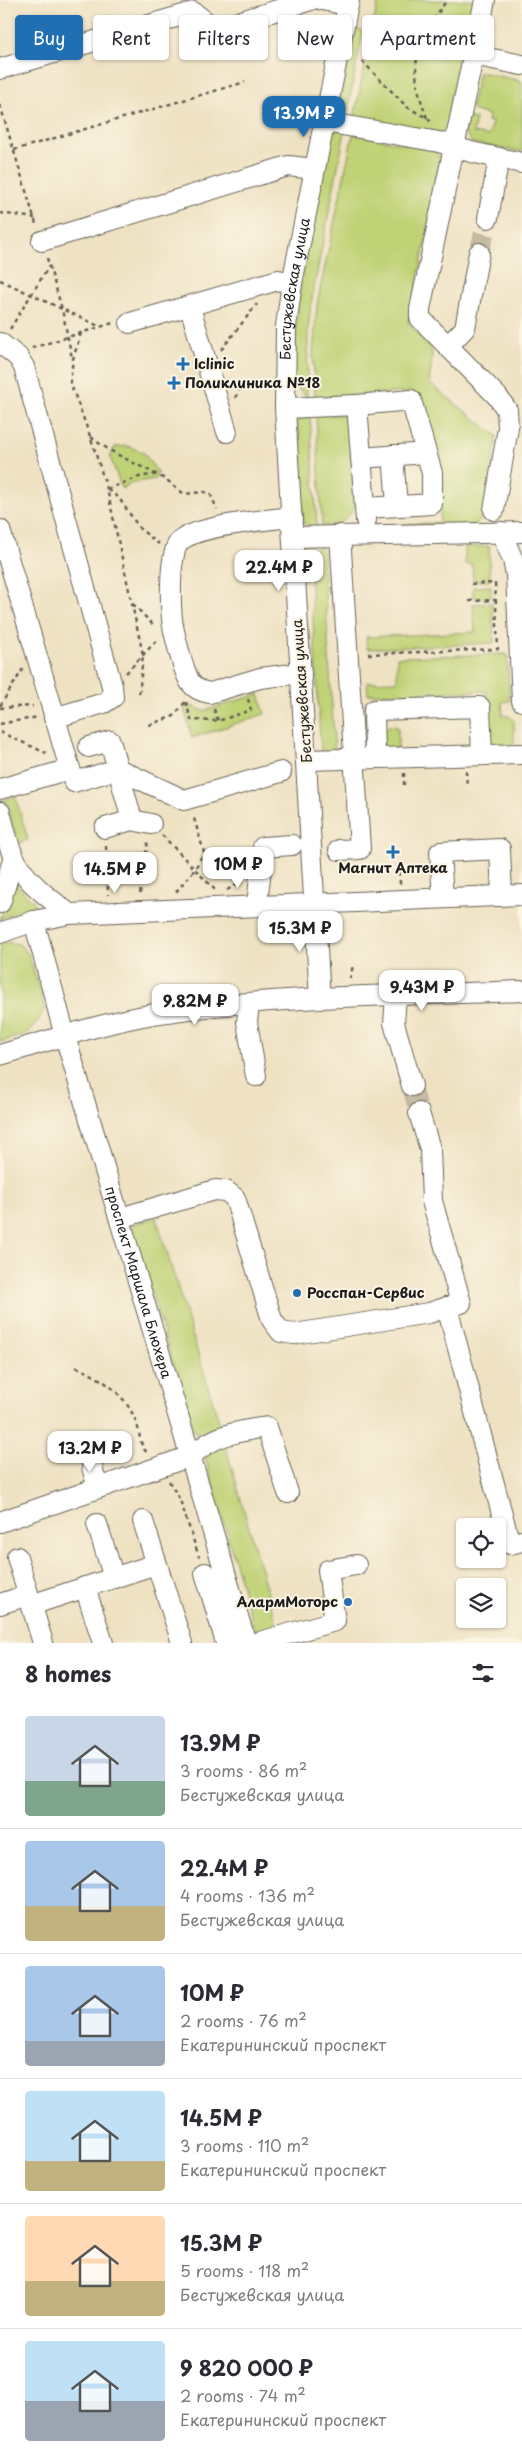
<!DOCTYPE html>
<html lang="en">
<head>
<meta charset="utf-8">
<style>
	:root { --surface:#fff; --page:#f2f2f3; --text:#2b2b33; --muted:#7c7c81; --line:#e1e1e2; --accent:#1f6fb2 }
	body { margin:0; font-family:"Playpen Sans",sans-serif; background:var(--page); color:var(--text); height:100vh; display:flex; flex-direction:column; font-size:19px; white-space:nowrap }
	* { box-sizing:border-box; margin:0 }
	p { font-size:16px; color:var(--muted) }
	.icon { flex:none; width:28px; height:28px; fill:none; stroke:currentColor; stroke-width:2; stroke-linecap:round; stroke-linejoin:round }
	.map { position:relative; height:1643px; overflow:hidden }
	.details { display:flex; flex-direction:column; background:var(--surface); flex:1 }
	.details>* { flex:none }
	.hud { position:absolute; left:15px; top:15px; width:492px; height:45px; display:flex; gap:10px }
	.controls { position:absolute; left:456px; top:1518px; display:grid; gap:10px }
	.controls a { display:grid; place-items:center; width:50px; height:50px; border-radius:5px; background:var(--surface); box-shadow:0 1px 4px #0004; font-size:25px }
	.price { position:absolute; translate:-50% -42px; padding:0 11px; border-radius:10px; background:#fff; color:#222; font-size:16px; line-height:32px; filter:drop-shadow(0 1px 2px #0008) }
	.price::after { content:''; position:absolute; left:50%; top:30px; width:15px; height:11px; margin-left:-8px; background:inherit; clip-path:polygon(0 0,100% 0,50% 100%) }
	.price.on { background:var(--accent); color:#fff }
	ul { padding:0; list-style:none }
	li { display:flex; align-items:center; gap:15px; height:125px; padding:0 25px }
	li+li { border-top:1px solid var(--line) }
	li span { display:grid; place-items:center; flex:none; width:140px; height:100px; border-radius:5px; color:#555 }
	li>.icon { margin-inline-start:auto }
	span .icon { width:60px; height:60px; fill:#fffc; stroke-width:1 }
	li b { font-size:21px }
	h2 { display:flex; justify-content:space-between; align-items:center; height:60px; padding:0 25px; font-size:21px }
	.tag { padding:0 18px; border-radius:5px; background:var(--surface); box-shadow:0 1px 4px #0004; font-size:18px; line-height:45px }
	.tag.on { background:var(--accent); color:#fff }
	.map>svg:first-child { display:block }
	.green { fill:#bfd275; stroke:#6e7748 }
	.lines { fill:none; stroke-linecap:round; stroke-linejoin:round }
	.minor-tunnel { stroke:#c5baa2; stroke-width:20; stroke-dasharray:20 10; stroke-linecap:butt }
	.minor-casing { stroke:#666156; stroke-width:22 }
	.path { stroke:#666156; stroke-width:2.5; stroke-dasharray:4 4; stroke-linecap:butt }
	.minor { stroke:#fff; stroke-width:20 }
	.poi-dot { fill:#1f6fb2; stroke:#fcf5e5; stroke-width:2 }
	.labels { text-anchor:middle; stroke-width:4; stroke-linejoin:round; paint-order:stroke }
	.street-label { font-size:14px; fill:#1c1c1c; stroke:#fcf5e5 }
	.poi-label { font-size:14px; font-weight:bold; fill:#1c1c1c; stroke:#fcf5e5; text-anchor:start }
</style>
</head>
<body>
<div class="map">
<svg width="522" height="1643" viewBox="0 0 522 1643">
	<rect width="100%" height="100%" fill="#fcf5e5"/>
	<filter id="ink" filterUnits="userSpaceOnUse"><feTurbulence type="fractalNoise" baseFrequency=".02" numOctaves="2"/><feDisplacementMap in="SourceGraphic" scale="10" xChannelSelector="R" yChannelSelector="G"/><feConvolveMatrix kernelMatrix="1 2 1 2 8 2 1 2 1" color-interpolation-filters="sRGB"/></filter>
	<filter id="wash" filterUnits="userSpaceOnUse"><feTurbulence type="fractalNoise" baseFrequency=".0096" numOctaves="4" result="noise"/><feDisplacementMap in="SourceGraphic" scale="20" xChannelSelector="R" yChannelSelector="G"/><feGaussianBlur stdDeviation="1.12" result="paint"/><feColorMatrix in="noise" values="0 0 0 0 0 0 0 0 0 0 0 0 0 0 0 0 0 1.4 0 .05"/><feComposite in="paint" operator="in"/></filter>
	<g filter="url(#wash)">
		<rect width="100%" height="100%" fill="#efe2c3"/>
		<path class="green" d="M378,0H476L451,124L446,131L441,133L354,119Z
			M352,28L363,31L346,119L335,116Z
			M479,72L522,81V152L472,143L464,132V116L476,119L473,133L489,136L492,122L488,121L489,115L474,111L471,107Z
			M332,129L345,131L311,303L308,330L307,397L293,384C293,298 315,213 332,129Z
			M353,134L434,150L443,162L408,324C436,348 434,347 429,383L497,436L485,515L476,525L378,526L440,522V480L413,392L315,397L313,355L317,304Z
			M316,415H343L350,424L355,506C347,521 339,526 322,526Z
			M310,416L317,527H310L303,523L297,421Z
			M127,446L143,452L158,473L155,479L131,483L122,489L110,457L115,447Z
			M322,544L335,755L321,752L309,554Z
			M489,546L490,581H473L472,564H465V547Z
			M491,586V597L473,598V587Z
			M492,603L494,643L367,649L366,637L475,632L473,604Z
			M507,654L510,701L502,702L503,716H509L514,720V743L511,746H492L489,743L486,691L368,694L367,682L397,681V657Z
			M259,694L265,714L192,738L184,709L191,706L204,711Z
			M389,726L398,727V749L383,748L384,729Z
			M15,795L28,840L18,843L5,800Z
			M14,882L34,902L35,906L0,919Z
			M3,942L19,944L29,955L45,1008C32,1034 28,1034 0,1042V943Z
			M156,1217L221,1428L203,1434L194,1433L131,1225Z
			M225,1444L278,1629L256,1635L204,1454Z"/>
	</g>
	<g filter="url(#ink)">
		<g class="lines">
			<path class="minor-tunnel" d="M479,253L488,218
				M412,1086L419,1113"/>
			<defs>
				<g id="minor">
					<path d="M322,0L348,5"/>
					<path d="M485,0L420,309V318L497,396L507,410L508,428L494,510"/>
					<path d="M473,55L522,65"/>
					<path d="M0,69L193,12L215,29L311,0"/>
					<path d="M325,122L439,142L471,152L522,163"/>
					<path d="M488,218L499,158"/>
					<path d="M42,241L288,166L315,169"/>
					<path d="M190,307L227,432"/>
					<path d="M130,323L278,280L292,283"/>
					<path d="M0,343L18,357L24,367L112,686L113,697L104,703L54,718"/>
					<path d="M448,346L465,328L479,253"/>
					<path d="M357,405L411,400L432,473V504L366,508"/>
					<path d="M285,408L357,405L366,520"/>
					<path d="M393,455L397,506"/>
					<path d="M361,458L426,453"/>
					<path d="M292,517C267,520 198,525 180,541C168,552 170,615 174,631C177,644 184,671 190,682C195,689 202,692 210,693L260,678L301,673"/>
					<path d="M0,530L70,769"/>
					<path d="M501,532L513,560L516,575L522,701"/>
					<path d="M293,537L522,532"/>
					<path d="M89,747L110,741L132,820L105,828"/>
					<path d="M375,757L374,710L480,707L482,755"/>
					<path d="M307,760L522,754"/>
					<path d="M0,789L70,769L74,782L118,769L184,800L281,772"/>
					<path d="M0,812C5,830 9,852 20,868C32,886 52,900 69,914"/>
					<path d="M132,820L151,824"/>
					<path d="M339,850L360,849L340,535"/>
					<path d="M443,898L440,852L500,849L502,896"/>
					<path d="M0,903L14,857"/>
					<path d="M257,906L263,847L292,845"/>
					<path id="s1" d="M34,921L65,1036L246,1643"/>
					<path d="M0,933L34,921L69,914L522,895"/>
					<path d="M396,996L394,1023L412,1086"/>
					<path id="s2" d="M320,999L285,408L286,326L292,283L349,0"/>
					<path d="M249,1004L247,1022L256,1076"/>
					<path d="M0,1055C51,1040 102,1023 154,1014C275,995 400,996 522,991"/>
					<path d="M120,1218L215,1190L226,1191L235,1198L272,1320L281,1332L294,1334L429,1313L461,1303L432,1201L430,1149L419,1113"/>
					<path d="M447,1307L510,1544L522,1541"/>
					<path d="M92,1467L98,1488"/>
					<path d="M143,1521L182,1643"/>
					<path d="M0,1522L191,1456C215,1434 236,1432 267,1427L288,1493"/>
					<path d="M97,1524L114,1578"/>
					<path d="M17,1557L43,1643"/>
					<path d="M205,1573L226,1643"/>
					<path d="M85,1587L103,1643"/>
					<path d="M0,1604L28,1595"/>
					<path d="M31,1605L156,1564"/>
					<path d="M256,1643L335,1621L328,1570L356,1565"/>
				</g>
			</defs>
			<use href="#minor" class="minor-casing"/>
			<path class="path" d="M362,61L407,107L427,118L433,124
				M0,105L36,224
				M427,118C407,65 415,44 447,0
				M14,150L245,82
				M0,213L35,218
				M47,258L62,309L101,327
				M0,280L62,309L72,358
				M10,329L49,266
				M81,333L73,359L70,382L90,436L107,489L143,655L139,696
				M32,348L113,323
				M221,350L257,304
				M235,398L240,389L254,388
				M91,437C113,455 140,465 165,479C172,483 177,491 184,493C194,495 200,490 210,493L217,509
				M107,489L142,476L155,475
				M108,490L119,498L140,529L159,544
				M469,601L496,600
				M133,604L155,627
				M368,654L498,649L495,583L468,584
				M126,673L158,639
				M186,702L191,720L218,721L251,710L248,699
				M0,706L23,669
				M0,708L33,706
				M214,709L218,721
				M0,724L38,717
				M149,725L174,716L186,701
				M0,732L46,753
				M466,771L467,785
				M404,773V788
				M162,835L216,891
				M106,846L108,895
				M399,864L400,884
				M227,890L242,882
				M176,892L195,869L204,852L193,815
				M140,894L148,840
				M350,979L353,965
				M76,1367C104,1379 126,1394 137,1424C141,1437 138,1441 147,1453
				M169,1481L180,1500L199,1557"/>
			<use href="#minor" class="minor"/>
		</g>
	</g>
	<g class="poi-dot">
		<path d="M180.5 356.5h5v5h5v5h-5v5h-5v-5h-5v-5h5z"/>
		<path d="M171.5 375.5h5v5h5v5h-5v5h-5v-5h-5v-5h5z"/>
		<path d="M390.5 844.5h5v5h5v5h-5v5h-5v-5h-5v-5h5z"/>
		<circle cx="297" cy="1293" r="5"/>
		<circle cx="348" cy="1602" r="5"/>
	</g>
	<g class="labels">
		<g class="street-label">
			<text dy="5" stroke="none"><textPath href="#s2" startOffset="712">Бестужевская улица</textPath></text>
			<text transform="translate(302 691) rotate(-94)" y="5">Бестужевская улица</text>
			<text dy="5" stroke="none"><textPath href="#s1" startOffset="376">проспект Маршала Блюхера</textPath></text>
		</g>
		<g class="poi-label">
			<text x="194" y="369">Iclinic</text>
			<text x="185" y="388">Поликлиника №18</text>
			<text x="393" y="873" text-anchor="middle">Магнит Аптека</text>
			<text x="307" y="1298">Росспан-Сервис</text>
			<text x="338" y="1607" text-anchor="end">АлармМоторс</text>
		</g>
	</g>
</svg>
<div class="controls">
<a><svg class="icon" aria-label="locate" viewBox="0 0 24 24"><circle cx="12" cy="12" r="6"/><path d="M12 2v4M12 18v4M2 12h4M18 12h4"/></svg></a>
<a><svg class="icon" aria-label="layers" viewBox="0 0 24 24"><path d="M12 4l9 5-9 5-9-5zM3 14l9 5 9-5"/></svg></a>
</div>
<b class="price on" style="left:304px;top:138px">13.9M ₽</b>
<b class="price" style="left:279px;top:592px">22.4M ₽</b>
<b class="price" style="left:238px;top:889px">10M ₽</b>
<b class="price" style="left:115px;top:894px">14.5M ₽</b>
<b class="price" style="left:300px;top:953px">15.3M ₽</b>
<b class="price" style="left:422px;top:1012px">9.43M ₽</b>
<b class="price" style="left:195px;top:1026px">9.82M ₽</b>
<b class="price" style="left:90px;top:1473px">13.2M ₽</b>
<div class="hud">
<a class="tag on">Buy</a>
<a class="tag">Rent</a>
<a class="tag">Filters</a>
<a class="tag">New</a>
<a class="tag">Apartment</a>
</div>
</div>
<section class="details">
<h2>8 homes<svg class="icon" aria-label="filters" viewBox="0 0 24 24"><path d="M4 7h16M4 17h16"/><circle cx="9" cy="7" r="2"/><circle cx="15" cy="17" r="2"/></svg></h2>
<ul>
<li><span style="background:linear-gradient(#c9d6e8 65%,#7fa58c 0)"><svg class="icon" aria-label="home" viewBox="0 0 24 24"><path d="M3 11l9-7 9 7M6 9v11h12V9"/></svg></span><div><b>13.9M ₽</b><p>3 rooms · 86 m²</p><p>Бестужевская улица</p></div></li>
<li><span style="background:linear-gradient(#a9c7e8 65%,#c2b280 0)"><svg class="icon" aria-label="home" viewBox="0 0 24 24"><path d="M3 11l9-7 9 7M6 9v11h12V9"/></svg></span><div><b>22.4M ₽</b><p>4 rooms · 136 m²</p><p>Бестужевская улица</p></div></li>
<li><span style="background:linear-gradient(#a9c7e8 75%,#9aa5b1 0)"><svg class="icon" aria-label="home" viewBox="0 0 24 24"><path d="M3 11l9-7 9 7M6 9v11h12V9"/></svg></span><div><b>10M ₽</b><p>2 rooms · 76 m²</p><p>Екатерининский проспект</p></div></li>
<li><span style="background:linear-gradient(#bfe0f5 70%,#c2b280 0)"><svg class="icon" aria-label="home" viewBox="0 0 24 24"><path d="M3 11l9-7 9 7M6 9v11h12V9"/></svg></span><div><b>14.5M ₽</b><p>3 rooms · 110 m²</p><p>Екатерининский проспект</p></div></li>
<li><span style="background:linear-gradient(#ffd9b3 65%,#c2b280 0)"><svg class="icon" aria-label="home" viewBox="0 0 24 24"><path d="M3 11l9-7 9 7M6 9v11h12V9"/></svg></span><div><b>15.3M ₽</b><p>5 rooms · 118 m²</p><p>Бестужевская улица</p></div></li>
<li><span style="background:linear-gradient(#bfe0f5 60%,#9aa5b1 0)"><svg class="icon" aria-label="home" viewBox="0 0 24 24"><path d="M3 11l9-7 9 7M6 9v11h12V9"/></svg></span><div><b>9 820 000 ₽</b><p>2 rooms · 74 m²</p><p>Екатерининский проспект</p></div></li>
</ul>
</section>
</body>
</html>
